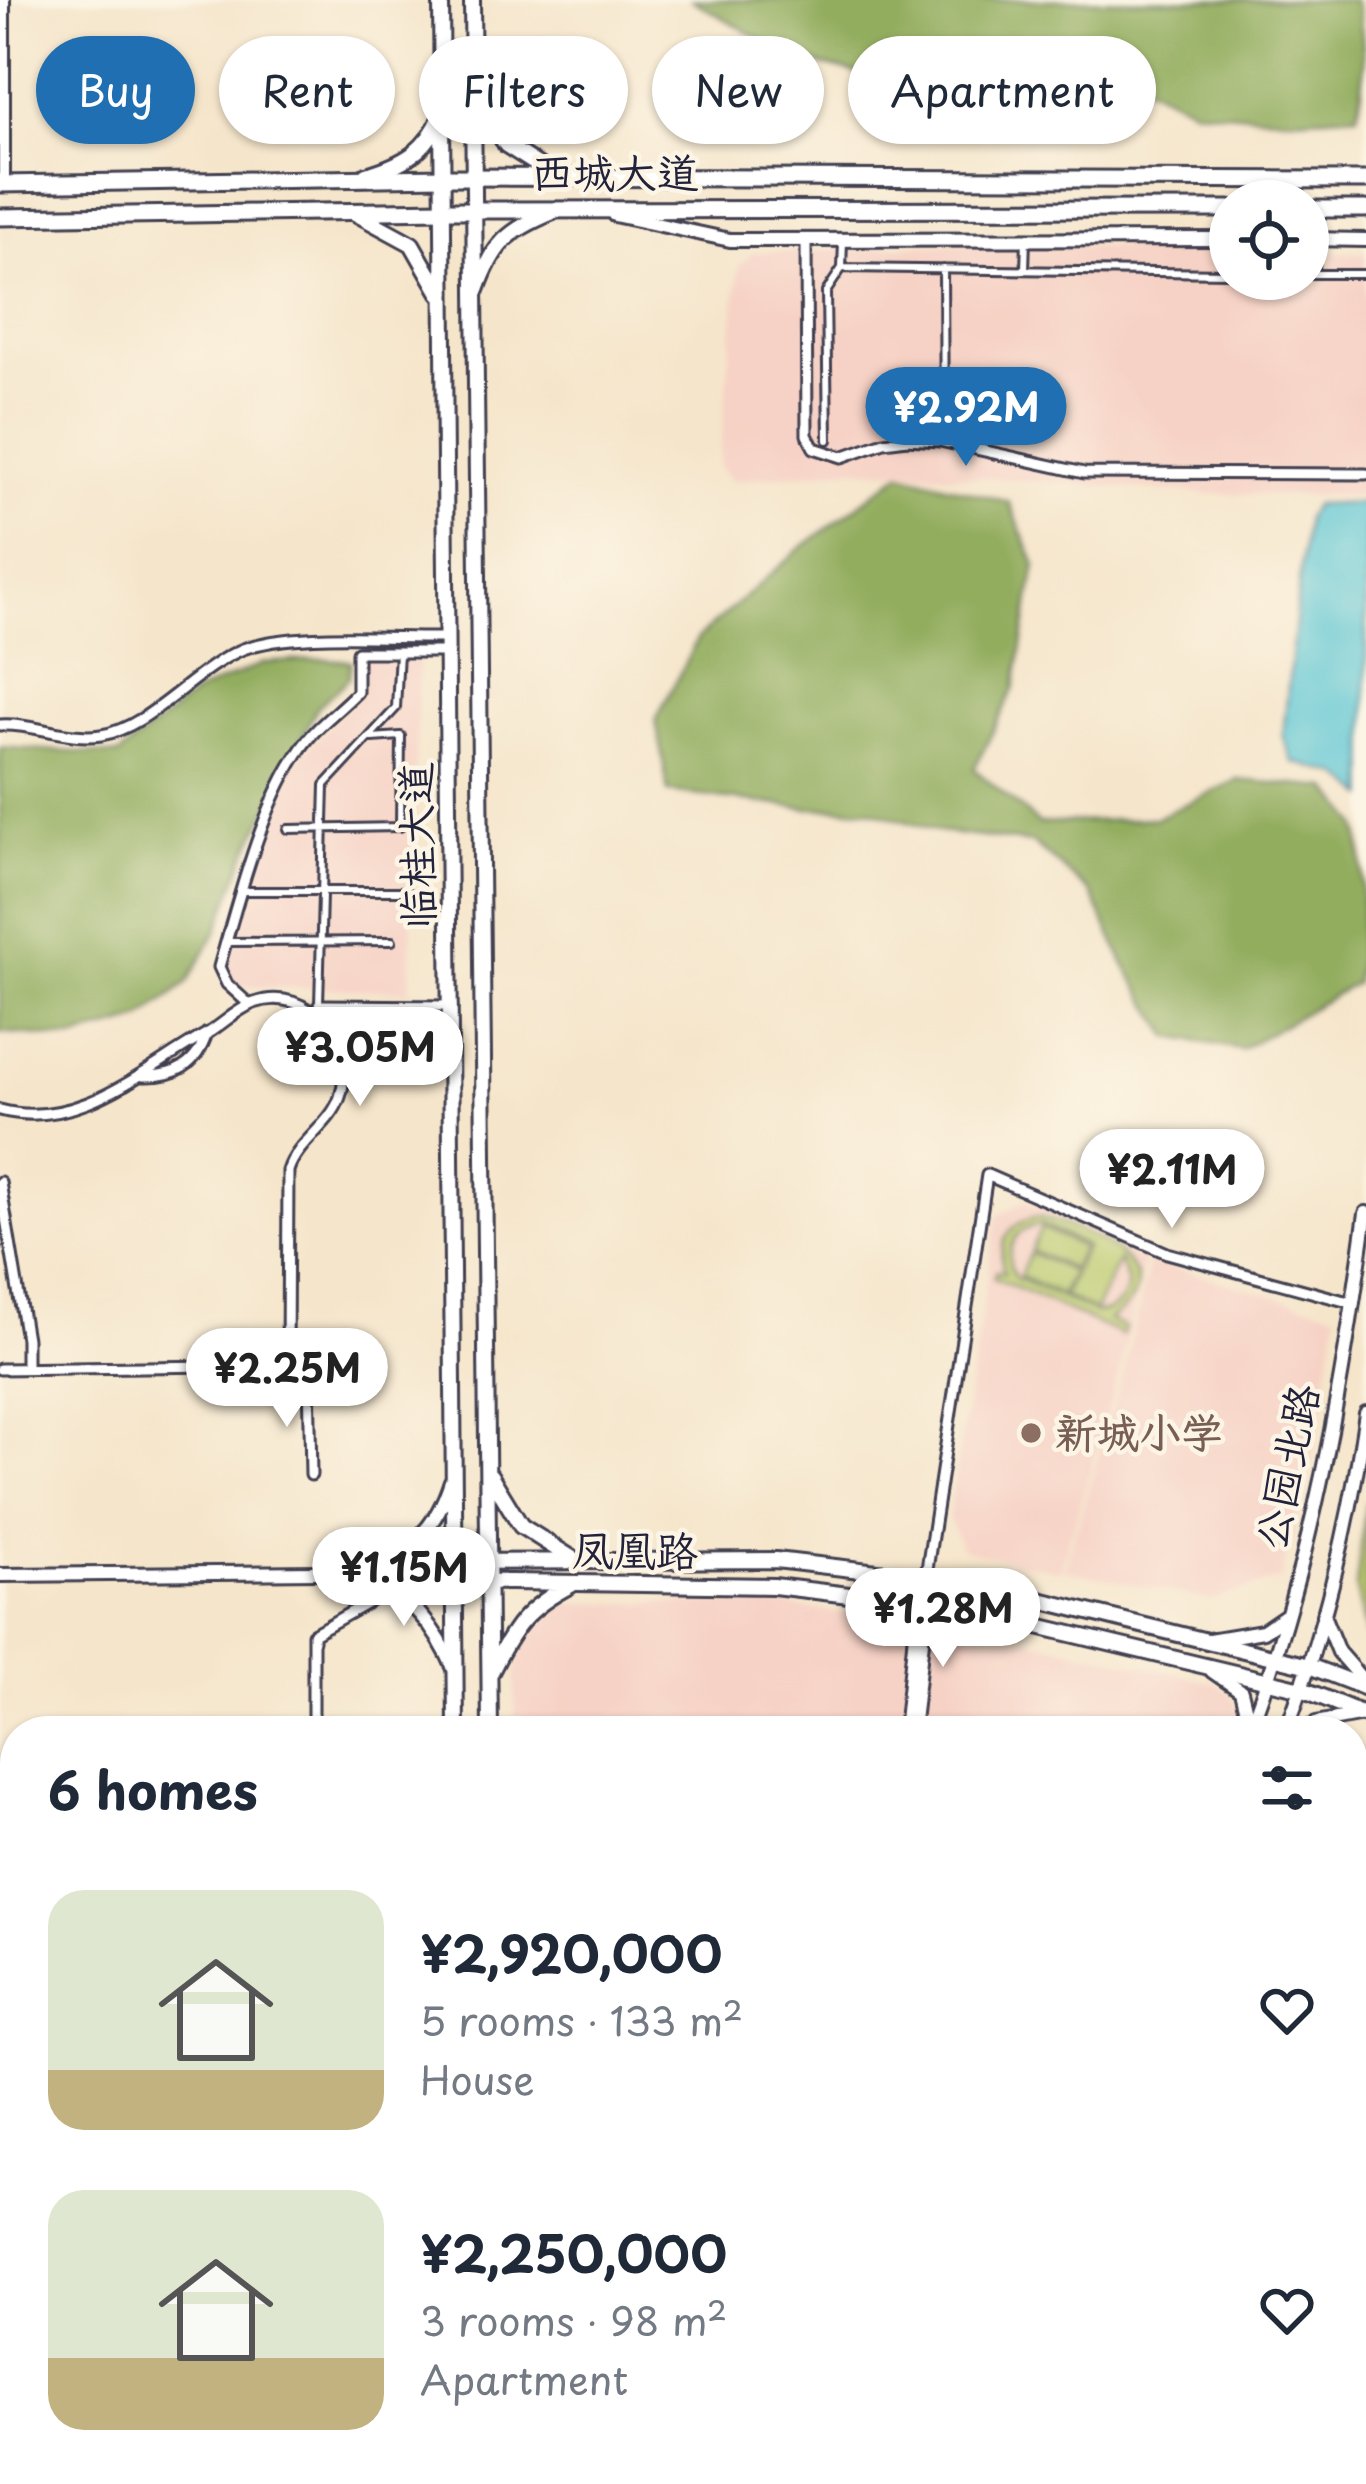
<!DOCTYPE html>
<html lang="en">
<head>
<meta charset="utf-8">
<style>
	:root { --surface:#fff; --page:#f6f6f7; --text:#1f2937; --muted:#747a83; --accent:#1f6fb2 }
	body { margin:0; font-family:"Playpen Sans","LXGW WenKai TC",sans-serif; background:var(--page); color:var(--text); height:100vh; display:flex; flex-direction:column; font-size:45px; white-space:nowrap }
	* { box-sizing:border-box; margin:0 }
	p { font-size:39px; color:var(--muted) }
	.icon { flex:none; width:66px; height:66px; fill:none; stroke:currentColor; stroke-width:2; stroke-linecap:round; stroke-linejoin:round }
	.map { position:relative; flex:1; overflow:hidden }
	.drawer { position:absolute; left:0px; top:1716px; width:1368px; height:768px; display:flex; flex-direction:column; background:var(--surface); border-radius:48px 48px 0 0; box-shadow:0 3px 9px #0004 }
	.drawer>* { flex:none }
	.guide { position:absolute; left:36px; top:36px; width:1296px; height:108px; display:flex; gap:24px }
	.buttons { position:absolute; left:1209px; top:180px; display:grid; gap:24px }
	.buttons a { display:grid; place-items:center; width:120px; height:120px; border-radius:50%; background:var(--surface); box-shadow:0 3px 9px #0004; font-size:60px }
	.price { position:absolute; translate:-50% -102px; padding:0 27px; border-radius:42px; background:#fff; color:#222; font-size:39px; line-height:78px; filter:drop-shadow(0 3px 6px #0008) }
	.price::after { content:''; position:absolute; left:50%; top:72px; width:36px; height:27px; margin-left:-18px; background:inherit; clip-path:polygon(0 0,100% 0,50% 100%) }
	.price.active { background:var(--accent); color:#fff }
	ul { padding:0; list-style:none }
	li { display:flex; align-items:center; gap:36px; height:300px; padding:0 48px }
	li span { display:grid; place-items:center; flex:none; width:336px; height:240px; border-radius:36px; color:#555 }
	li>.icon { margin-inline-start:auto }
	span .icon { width:144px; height:144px; fill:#fffc; stroke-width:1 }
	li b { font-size:51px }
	h2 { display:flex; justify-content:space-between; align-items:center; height:144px; padding:0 48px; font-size:51px }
	.tag { padding:0 42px; border-radius:54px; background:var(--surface); box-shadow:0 3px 9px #0004; font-size:42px; line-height:108px }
	.tag.active { background:var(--accent); color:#fff }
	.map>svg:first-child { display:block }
	.built { fill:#f6d1c5 }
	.green { fill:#bac96b; stroke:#6e7653; stroke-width:3; fill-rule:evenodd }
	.forest { fill:#93ad5f; stroke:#5a684d; stroke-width:3 }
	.water { fill:#5bc6d4; stroke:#3e7488; stroke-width:3 }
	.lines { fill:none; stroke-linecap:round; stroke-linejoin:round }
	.river { stroke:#5bc6d4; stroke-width:18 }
	.pedestrian-casing { stroke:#423f50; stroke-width:12 }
	.minor-casing { stroke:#423f50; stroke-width:15 }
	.tertiary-casing { stroke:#423f50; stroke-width:16 }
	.secondary-casing { stroke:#423f50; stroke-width:18 }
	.primary-casing { stroke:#423f50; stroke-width:20 }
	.trunk-casing { stroke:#423f50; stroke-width:21 }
	.pedestrian { stroke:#fff; stroke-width:6 }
	.minor { stroke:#fff; stroke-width:9 }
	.tertiary { stroke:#fff; stroke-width:10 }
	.secondary { stroke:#fff; stroke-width:12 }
	.primary { stroke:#fff; stroke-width:14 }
	.trunk { stroke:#fff; stroke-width:15 }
	.education-dot { fill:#8d6e63; stroke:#fcf5e5; stroke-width:4.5 }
	.labels { text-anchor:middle; stroke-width:9; stroke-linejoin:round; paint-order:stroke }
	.street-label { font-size:42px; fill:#22223b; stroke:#fcf5e5 }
	.education-label { font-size:42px; font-weight:bold; fill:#785e54; stroke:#fcf5e5; text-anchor:start }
</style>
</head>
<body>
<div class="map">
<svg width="1366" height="2484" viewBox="0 0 1366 2484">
	<rect width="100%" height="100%" fill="#fcf5e5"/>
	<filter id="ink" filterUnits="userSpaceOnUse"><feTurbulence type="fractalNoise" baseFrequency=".00833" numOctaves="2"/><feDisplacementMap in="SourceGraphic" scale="24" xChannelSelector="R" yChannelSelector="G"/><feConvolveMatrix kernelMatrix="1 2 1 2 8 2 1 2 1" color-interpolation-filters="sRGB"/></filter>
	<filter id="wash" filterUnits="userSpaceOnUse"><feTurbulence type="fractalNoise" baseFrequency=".004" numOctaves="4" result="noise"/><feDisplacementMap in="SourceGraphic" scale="48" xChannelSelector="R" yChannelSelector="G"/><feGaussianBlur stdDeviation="2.7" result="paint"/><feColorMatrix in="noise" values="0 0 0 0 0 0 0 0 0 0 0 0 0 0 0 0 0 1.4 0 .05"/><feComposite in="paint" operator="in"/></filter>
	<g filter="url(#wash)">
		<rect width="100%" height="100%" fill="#f5e5ca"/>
		<path class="built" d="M960,243L1230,250V279H1308V251L1366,253V496L1207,494L854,468L731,481L719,466L739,265L753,253Z
			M360,646H419L410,991L231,986L224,964L290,772L297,759L361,693Z
			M1026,1201L1145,1255L1120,1371L1060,1571L963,1550L948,1518L997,1216Z
			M1149,1261L1337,1313L1318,1428L1281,1579L1211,1600L1064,1570L1123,1375Z
			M555,1603H767L1035,1640L1215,1683L1229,1693L1238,1707L1239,1731H515V1673L522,1636L544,1607Z
			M1353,1744L1366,1750V2460L1354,2469L1342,2475L1324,2476L1309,2469H1353Z
			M1139,2469H1174L1204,2484H1133Z"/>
		<path class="green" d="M1039,1217C1083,1228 1186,1271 1109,1320L1125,1328L1122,1335L994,1278L997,1271L1004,1273C996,1244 1008,1222 1039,1217ZM1042,1225L1086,1246L1064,1296L1095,1311L1119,1260L1128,1283C1125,1300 1114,1313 1095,1313L1015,1277C1002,1253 1013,1227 1042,1225Z
			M1041,1228L1082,1247L1072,1269L1031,1250Z
			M1030,1253L1072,1272L1061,1295L1020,1276Z
			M1366,1502V1635L1356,1588Z
			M1030,2469H1139L1133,2484H1023Z"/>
		<path class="forest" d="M692,0H1354C1366,30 1366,84 1357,114L1291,118L1195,109L1124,76L908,86L794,58Z
			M901,473L1009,502L1036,565L1015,687L974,769L1039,824L1156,818L1238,780L1328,788C1338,800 1351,813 1358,827C1366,864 1361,941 1355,983L1241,1049L1170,1037L1125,965L1091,893L1033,843L939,832L868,809L806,808L668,792L656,720L698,638L795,553Z
			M325,659L351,661L349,678L317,707L244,859L218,929L187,983L140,1020L72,1039L0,1032V747L119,755L196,693L264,663Z"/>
		<path class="water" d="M1366,503V796L1340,775L1293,762L1283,735L1306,516L1314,505Z
			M0,2017L3,2020L9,2017L15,2027L12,2078L3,2069L0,2071Z"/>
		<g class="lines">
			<path class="river" d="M1353,1773L1366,1761"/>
		</g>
	</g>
	<g filter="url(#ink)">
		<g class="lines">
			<defs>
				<path id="pedestrian" d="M842,268L843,242
					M943,269L944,442
					M1025,270L1026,238
					M1308,274H1366
					M1315,274L1316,241
					M828,440L826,292L842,268L1230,273
					M288,829L400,827L401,736L372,738
					M240,891H407
					M226,942L392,941
					M319,1004L325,785L396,708L399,652
					M1142,2484L1149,2469
					M1184,2484L1191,2469"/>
				<path id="minor" d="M806,241L807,435L814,448L842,457L884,442L907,439L940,441L1084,473L1366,474
					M0,725C34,723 66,740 101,735C150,728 194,669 243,649C292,630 391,639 446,638
					M250,1005L227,984L219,967C238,901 265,791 309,738C323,721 342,708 357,692V652H448
					M319,1005L452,1006
					M143,1076C176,1077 197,1065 207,1033
					M0,1110C80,1131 143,1069 208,1033C223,1024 236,1010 254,1003C309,983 357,1046 340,1097C331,1125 297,1142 288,1171L287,1365
					M0,1182L26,1339V1368
					M0,1369L287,1365L309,1374L311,1475
					M926,1576L987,1175L1167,1253L1352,1303
					M313,1731V1634L369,1602L370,1572
					M0,1790H15
					M0,1967L15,1983
					M15,2109V2112"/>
				<path id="tertiary" d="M4,0V183
					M904,1731L917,1604
					M913,1731L927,1605"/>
				<path id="secondary" d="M614,215L730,240L1230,239
					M1308,239L1366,240
					M451,1481C436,1529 413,1547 370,1572C412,1603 434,1622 455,1671
					M0,1575L419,1571
					M1323,1615L1338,1652L1366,1684
					M1209,1640L1263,1631L1285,1616
					M1212,1671L1241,1691L1249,1724
					M1249,1731C1312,1564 1342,1388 1366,1213
					M1286,1731C1325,1628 1350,1521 1366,1413
					M1302,1731L1316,1723L1363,1714
					M0,2436L15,2438
					M0,2454L15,2457
					M88,2469C183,2484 288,2483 384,2469
					M413,2469L433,2484
					M1229,2469L1260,2484
					M1281,2469L1308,2484
					M507,2484L516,2469
					M962,2484L968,2469
					M997,2484L1003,2469"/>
				<path id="primary" d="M441,0L456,1731
					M472,0L490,1731
					M477,100L506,145L558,178
					M366,175C404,164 427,151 442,114
					M355,213L412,244L440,293
					M477,290C494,243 507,231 553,212
					M490,1475L521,1526L573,1559
					M419,1571L455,1581L774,1586L966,1609L1302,1689L1366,1715
					M422,1571L455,1562L776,1560L970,1583L1309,1666L1366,1688
					M491,1672C513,1628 526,1608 571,1585
					M494,2469V2484
					M459,2484V2469"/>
				<path id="trunk" d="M0,184L445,177L1366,180
					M1308,209H1366
					M0,217L443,210L1230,209"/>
			</defs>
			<use href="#pedestrian" class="pedestrian-casing"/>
			<use href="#minor" class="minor-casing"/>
			<use href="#tertiary" class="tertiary-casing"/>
			<use href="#secondary" class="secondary-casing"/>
			<use href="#primary" class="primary-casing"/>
			<use href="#trunk" class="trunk-casing"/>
			<use href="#pedestrian" class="pedestrian"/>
			<use href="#minor" class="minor"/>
			<use href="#tertiary" class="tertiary"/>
			<use href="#secondary" class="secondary"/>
			<use href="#primary" class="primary"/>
			<use href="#trunk" class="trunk"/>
		</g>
	</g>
	<circle class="education-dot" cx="1031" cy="1433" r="12"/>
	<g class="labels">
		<g class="street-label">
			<text x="615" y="188">西城大道</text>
			<text transform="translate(417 846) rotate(-91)" y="15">临桂大道</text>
			<text transform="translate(1287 1467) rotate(-78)" y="15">公园北路</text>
			<text transform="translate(635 1551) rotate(1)" y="15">凤凰路</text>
		</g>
		<g class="education-label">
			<text x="1055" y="1448">新城小学</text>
		</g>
	</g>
</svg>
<div class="buttons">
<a><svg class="icon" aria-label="locate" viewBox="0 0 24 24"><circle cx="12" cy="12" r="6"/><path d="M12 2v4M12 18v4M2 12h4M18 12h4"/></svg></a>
</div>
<b class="price active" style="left:966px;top:469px">¥2.92M</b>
<b class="price" style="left:360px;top:1109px">¥3.05M</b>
<b class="price" style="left:1172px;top:1231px">¥2.11M</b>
<b class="price" style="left:287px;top:1430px">¥2.25M</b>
<b class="price" style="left:404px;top:1629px">¥1.15M</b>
<b class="price" style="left:943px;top:1670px">¥1.28M</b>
<div class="guide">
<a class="tag active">Buy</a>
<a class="tag">Rent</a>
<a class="tag">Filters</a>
<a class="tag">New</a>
<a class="tag">Apartment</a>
</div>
<section class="drawer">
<h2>6 homes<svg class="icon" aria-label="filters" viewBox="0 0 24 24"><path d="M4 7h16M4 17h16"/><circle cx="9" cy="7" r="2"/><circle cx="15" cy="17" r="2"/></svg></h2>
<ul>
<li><span style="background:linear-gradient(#dfe7d0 75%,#c2b280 0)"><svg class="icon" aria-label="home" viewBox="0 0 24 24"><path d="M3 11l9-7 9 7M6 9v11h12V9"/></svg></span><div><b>¥2,920,000</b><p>5 rooms · 133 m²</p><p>House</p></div><svg class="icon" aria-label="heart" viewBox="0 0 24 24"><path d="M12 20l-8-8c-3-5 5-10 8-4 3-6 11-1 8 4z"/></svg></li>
<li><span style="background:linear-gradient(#dfe7d0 70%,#c2b280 0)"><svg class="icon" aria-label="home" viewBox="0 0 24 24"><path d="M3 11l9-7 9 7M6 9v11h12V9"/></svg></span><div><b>¥2,250,000</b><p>3 rooms · 98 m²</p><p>Apartment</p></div><svg class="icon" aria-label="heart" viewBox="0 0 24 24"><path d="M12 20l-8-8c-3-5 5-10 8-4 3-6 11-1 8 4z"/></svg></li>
</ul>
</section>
</div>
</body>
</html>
